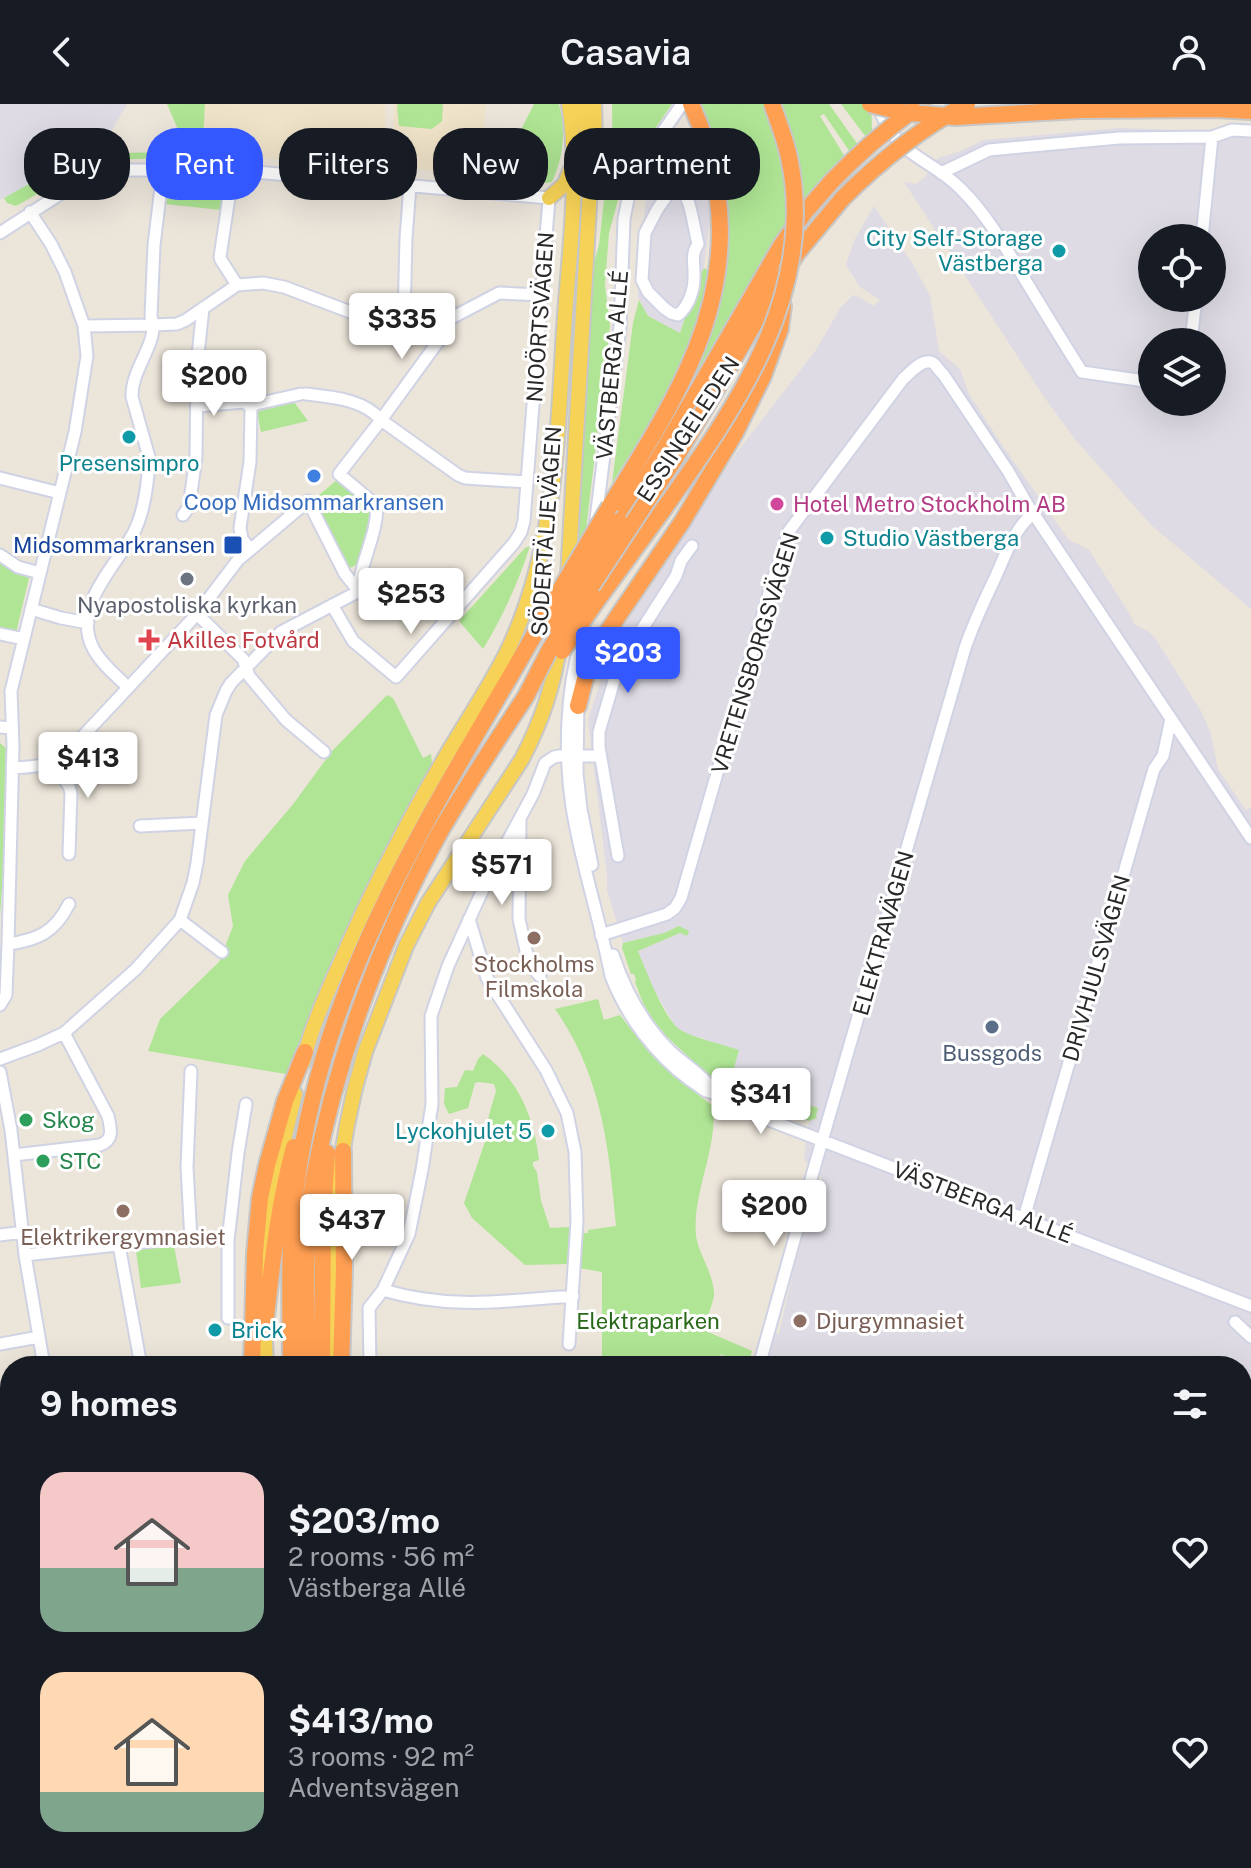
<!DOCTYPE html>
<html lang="en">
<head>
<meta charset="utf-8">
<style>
	:root { --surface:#171b24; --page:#20242c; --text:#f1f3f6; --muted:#9ea1a6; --accent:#3458ff }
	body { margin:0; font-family:"Public Sans",sans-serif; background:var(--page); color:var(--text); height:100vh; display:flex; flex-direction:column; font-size:30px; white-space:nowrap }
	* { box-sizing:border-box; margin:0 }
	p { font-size:26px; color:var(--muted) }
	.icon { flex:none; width:44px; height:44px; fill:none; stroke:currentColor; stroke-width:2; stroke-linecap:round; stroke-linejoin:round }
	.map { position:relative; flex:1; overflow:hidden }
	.sheet { position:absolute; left:0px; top:1252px; width:1252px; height:512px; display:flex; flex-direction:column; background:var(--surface); border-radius:32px 32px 0 0; box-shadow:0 8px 32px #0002 }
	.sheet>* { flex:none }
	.banner { position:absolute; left:24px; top:24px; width:800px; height:72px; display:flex; gap:16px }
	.controls { position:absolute; left:1138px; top:120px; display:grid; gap:16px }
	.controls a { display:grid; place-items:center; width:88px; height:88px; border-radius:50%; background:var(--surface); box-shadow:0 8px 32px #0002; font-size:40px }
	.price { position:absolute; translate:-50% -68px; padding:0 18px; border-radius:8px; background:#fff; color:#222; font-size:26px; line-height:52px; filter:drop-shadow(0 2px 4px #0008) }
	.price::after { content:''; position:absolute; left:50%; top:48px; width:24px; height:18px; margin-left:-12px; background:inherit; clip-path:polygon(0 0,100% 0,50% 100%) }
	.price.selected { background:var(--accent); color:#fff }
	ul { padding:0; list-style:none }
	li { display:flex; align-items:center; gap:24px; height:200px; padding:0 40px }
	li span { display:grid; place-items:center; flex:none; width:224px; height:160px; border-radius:24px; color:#555 }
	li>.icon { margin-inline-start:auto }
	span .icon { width:96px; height:96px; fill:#fffc; stroke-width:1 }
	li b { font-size:34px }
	h2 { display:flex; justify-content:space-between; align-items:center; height:96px; padding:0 40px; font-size:34px }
	.pill { padding:0 28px; border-radius:32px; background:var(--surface); box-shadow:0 8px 32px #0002; font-size:28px; line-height:72px }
	.pill.selected { background:var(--accent); color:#fff }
	header { display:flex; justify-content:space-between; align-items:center; height:104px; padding:0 40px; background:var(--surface); font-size:36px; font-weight:600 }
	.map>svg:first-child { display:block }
	.industrial { fill:#dedbe4; fill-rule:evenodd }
	.education { fill:#efe3c9 }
	.green { fill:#afe594 }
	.pitch { fill:#c4ed8f }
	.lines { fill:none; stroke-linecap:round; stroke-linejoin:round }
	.minor-casing { stroke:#d0d3e3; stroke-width:15 }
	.major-casing { stroke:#c7c7c7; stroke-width:18 }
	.highway-casing { stroke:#c7c7c7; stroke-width:20 }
	.minor { stroke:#fff; stroke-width:11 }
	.major { stroke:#f6d256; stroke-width:14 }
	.highway { stroke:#ff9f52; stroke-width:16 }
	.highway-bridge-casing { stroke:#c7c7c7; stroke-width:20; stroke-linecap:butt }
	.highway-bridge { stroke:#ff9f52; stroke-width:16 }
	.culture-dot { fill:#0f9aa8; stroke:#fff; stroke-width:3 }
	.shop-dot { fill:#3f7fe0; stroke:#fff; stroke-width:3 }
	.hotel-dot { fill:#d1479c; stroke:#fff; stroke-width:3 }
	.transit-dot { fill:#1a4fb4; stroke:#fff; stroke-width:3 }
	.worship-dot { fill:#6b7280; stroke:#fff; stroke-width:3 }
	.health-dot { fill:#e0444e; stroke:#fff; stroke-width:3 }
	.education-dot { fill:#8d6e63; stroke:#fff; stroke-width:3 }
	.service-dot { fill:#5c6f8a; stroke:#fff; stroke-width:3 }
	.leisure-dot { fill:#2e9e5b; stroke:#fff; stroke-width:3 }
	.labels { text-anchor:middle; stroke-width:6; stroke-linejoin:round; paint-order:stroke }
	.culture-label { font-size:22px; fill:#0d838f; stroke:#fff; text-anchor:end }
	.street-label { font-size:22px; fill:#292929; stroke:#fff }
	.shop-label { font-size:22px; fill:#366cbe; stroke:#fff }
	.hotel-label { font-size:22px; fill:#b23c85; stroke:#fff; text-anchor:start }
	.transit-label { font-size:22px; fill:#164399; stroke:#fff; text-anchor:end }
	.worship-label { font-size:22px; fill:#5b616d; stroke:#fff }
	.health-label { font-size:22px; fill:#be3a42; stroke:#fff; text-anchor:start }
	.education-label { font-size:22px; fill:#785e54; stroke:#fff }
	.service-label { font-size:22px; fill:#4e5e75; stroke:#fff }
	.leisure-label { font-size:22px; fill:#27864d; stroke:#fff; text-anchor:start }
	.park-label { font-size:22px; fill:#276917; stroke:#fff }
</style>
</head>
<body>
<header><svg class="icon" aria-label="back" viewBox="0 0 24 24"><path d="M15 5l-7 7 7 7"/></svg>Casavia<svg class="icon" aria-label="person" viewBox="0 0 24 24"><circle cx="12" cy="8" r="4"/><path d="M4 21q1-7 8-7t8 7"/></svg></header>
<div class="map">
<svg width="1251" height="1764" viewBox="0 0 1251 1764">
	<rect width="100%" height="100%" fill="#ece5da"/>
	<path class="industrial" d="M0,0H127L97,52L60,64L0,96Z
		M1229,20H1251V505L1151,421L1074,334L1044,293L904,78L916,80L925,73L938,54L958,48L984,36L1120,24L1205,27ZM1152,134H1212V194H1152ZM1152,238H1212V298H1152Z
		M696,38L704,60L710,115L704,164L698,175L680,229L648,212L638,193L642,133L645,101L657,66Z
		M874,102L914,162L930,192L939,247L960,265L969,290L998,335L1068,435L1089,446L1129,509L1135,521L1148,527L1155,534L1201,607L1210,627L1218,665L1246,706L1251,704V1764H402L404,1754H1242V1262H752L763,1222L779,1230L795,1159L822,1072L813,1068L804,1055L809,1017H812L777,989L731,971L704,934L692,932L677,925L654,886L638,847L680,829L679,822L664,829L623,839L607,786V771L588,616L609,551L634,504L673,444L737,348L816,246L841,203L853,191L861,194L873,202L880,196L860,183L846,161L854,137Z"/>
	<path class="education" d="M205,0H385L386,63L299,58L261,54L202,52Z
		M394,0H486L479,71L404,64L407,30L393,28Z
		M45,1754H170V1761L118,1764H45Z"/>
	<path class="green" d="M167,0H205L202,52H178L179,28Z
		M398,0H443L442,17L432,25L399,22L397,4Z
		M534,0H559C566,28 564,51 552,78L546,79L497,73Z
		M612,0H672L639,48L624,74L609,129L605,181L610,222L586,426L577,442L591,170L599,141L605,87L613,82Z
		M701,0H829L858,41L850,48L824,10L820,12L845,53L784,122L674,307C690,276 707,245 718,211C722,198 722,183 724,169C733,103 727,61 701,0Z
		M841,0H871L872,26L866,33Z
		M169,29L170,43L164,54L110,56L85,63L16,102L7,99L4,94C58,63 94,45 158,49Z
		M224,72L227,75L222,106L164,100L167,79L173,73Z
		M704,164L709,167C700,210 686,250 667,289C651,320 630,349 612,379L633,219L639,196L648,212L680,229L698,175Z
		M294,298L308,317L261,328L257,308Z
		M338,375L370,402L374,412L358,460L348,465L312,397Z
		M530,442C518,479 503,512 483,545L459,517L525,444Z
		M0,458L10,466L25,470L29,474L16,529L0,527Z
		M387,591L393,594L423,654L431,650L432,660L382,752L348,821L286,970L148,947L160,915L219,858L233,822L228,791L245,757L294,699L332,647Z
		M0,639L7,645V648L4,754L0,812Z
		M679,822L689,827L687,832L680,829L638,847C646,866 664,914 679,925C690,933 725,941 739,946L732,971L750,978L780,992L818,1004L816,1012L817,1014L809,1017L761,994L733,987L705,968L667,933L652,914L643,899L635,878L636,876L634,870H631L622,844L623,839L664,829Z
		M598,895L604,916L620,911C646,947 677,975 713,1002C718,1045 692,1088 696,1132C699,1151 715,1172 714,1192C712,1204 704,1216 708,1228L752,1247L748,1262L718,1249L736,1262H578L577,1254L602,1252V1168L579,1164L582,1129H588V1126L616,1122C609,1044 602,972 555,905Z
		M483,950C519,975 534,1014 539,1056L533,1058V1062L537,1068L541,1097L550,1124L571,1123L568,1160L525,1161L472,1114L464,1099L485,1038L489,1011L496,987L494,980L479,978L475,979L468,1004L449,1010L444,1000L445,984L457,983L465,966L473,967L478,955Z
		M174,1142L181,1179L141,1184L136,1146Z"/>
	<path class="pitch" d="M0,1530L10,1536V1724H0Z"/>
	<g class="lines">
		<defs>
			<path id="minor" d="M878,0C895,54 927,51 961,85C986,110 1003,139 1021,169C1041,202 1061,235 1082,268L1152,278
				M650,50C690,79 688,96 698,140C690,152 695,161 694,174C694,187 688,203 678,211L671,209L664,204L648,188L642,176L645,129L657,106L678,75
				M233,66L220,153L221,156L237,181
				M941,69L989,46L1119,34L1212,33L1232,26L1251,27
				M0,129L71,83L95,72L124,66H233L549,94L524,417L521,428L514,439L396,573L353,537L332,501
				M1202,134L1212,33
				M404,215L406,134L410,81
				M84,222L153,221L151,212L154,141L163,67
				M1191,238L1196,194
				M306,290C331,293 364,295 381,316L458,371L465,374L527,378
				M197,302L244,298L251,303
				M251,303L256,300L301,290
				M0,374L60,389
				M183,411L189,403L196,353L197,260L203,204
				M595,423L620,223L624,115C626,105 628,94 631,83C640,57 666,24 682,0
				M250,445L242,435L240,424L250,358L251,303
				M0,451L18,463L40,469
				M358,486C361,457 377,431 377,402L339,370L381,316L440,235L441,230L438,221L499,189L541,191
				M31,505L61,514L88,519
				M197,510L243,555L249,572L286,616L324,648
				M0,530L24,535
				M581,537C566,586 564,651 572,703C581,760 600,815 611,872C627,913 655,950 690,976C695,979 701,984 706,987C710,988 714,989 718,991C735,998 752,1008 769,1016L1251,1202
				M128,583C116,572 102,560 94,546C70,503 116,463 134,428C144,408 147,383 149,361V353L132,293C131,267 154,244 153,221L177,220L186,216L237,181L263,179L284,183L361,212L382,215H416L438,221
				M578,595L577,669L581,705L592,761
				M0,623L12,624
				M52,658L69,682L71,689L69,750
				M12,664C36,663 50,662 69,647L197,510L238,456L308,397L345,470L358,486
				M520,715L519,815L529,860L540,872
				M140,722L202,719
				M618,752L599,643V628L618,563L676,472L681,457L692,442
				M469,815L487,874L546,966L567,1009L575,1048L577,1117L569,1240
				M180,816L222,848
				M601,831L667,810L675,804L681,794L771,482L789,427L903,275C910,269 923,253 933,259C934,259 942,270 943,270L1008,367L1027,400L1251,734
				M8,840C38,836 55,828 69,800
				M613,851C625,887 643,920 670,947C685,961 704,972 716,989
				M0,901L6,891L8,840L13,642L11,587L75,328L87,252L84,222L65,168L51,140L30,108
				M0,955L38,941L64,929L136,865L180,816L193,779L197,759L216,611L226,587L231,579L281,528L367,483H376L455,505
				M0,968L11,1026L25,1151L44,1262
				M14,1051L100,1041C114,1036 111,1025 108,1012L64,929
				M1024,1114L1154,665L1163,652L1171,615
				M0,1131L23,1128
				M119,1141L141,1262
				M25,1151L172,1135L191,1136L187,1063L191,967
				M383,1186C450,1206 505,1197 573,1192
				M228,1214V1137L238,1049L246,1000
				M1235,1218L1251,1233
				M0,1240L39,1233
				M370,1262L369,1204L383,1186L409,1130L422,1066L432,1000L431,912L448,862L490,770L533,690L545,659L554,653L559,652H600
				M759,1262L813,1068L965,544C974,518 983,499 995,474C1005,452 1014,424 1034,409
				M0,1303L10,1302
				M0,1365L4,1364
				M1242,1452L1251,1441
				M0,1480L10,1479
				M733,1754L736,1764
				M1200,1754L1203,1764
				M388,1764L389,1754"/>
			<path id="major" d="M594,0L595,36
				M549,94L565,80L570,67
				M568,473L590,85V51L583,0
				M303,958C311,925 325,893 339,862C370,789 406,720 446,652C466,618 489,584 507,548C558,442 557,326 565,211C570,141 580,69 569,0
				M264,1174C266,1111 280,1051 295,990
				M264,1210L266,1262
				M330,1262L335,1095L347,1021L355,984L365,948L406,842L428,799L522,655C543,614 553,583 560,538"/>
			<path id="highway" d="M920,1L922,0
				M1080,6L1215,5L1251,7
				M714,289L771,190L797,149L842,95
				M610,402C670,304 735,208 717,87C712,57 704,28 691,0
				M619,417L663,347L781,142L804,109L832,77
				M598,495L663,406
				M578,602L586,571L597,543L682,418L735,329L763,272L780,225L783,202
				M265,1221C272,1161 278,1102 294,1043
				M252,1262L255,1149L260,1094L267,1061L285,997L305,948
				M291,1262C291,1222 289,1181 291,1141C293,1093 301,1043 312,997C355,815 463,658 553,498
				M307,1262C306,1200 303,1135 314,1074C336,954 382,832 441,726C468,680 497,636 526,592
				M322,1262L323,1109L327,1049
				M341,1262L344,1166L343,1047
				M276,1754L277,1764
				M295,1754V1764
				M315,1754V1764
				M327,1754V1764"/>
		</defs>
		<use href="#minor" class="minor-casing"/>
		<use href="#major" class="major-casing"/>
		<use href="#highway" class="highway-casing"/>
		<use href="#minor" class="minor"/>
		<use href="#major" class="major"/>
		<use href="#highway" class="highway"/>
		<defs>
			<path id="highway-bridge" d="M870,0L902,8L955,13L1080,6
				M832,77C857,51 883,28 913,6
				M842,95C880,57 919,25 967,0
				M663,406C737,302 818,188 789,53C785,35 778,17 772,0
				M553,498L610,402
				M550,520L619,417
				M562,547L598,495
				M526,592L550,545L676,353L714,289"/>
		</defs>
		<use href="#highway-bridge" class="highway-bridge-casing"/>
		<use href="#highway-bridge" class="highway-bridge"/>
	</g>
	<g class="culture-dot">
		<circle cx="1059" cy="147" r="8"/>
		<circle cx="129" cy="333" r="8"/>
		<circle cx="827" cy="434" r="8"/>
		<circle cx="548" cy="1027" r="8"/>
		<circle cx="215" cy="1226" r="8"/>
	</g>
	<circle class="shop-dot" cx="314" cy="372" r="8"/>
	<circle class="hotel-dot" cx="777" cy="400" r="8"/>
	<rect class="transit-dot" x="223" y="431" width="20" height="20" rx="4"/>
	<circle class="worship-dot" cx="187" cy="475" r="8"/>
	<path class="health-dot" d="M145 524h8v8h8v8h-8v8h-8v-8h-8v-8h8z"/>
	<g class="education-dot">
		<circle cx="534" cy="834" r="8"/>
		<circle cx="123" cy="1107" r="8"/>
		<circle cx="800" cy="1217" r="8"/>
	</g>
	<circle class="service-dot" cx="992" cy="923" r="8"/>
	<g class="leisure-dot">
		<circle cx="26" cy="1016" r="8"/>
		<circle cx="43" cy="1057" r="8"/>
	</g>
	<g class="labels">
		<g class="culture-label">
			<text x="1043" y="142">City Self-Storage<tspan x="1043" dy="25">Västberga</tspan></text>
			<text x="129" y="367" text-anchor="middle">Presensimpro</text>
			<text x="843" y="442" text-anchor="start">Studio Västberga</text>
			<text x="532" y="1035">Lyckohjulet 5</text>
			<text x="231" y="1234" text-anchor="start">Brick</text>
		</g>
		<g class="street-label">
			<text transform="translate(540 213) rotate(-86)" y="8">NIOÖRTSVÄGEN</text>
			<text transform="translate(612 261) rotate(-85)" y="8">VÄSTBERGA ALLÉ</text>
			<text transform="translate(688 325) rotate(-57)" y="8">ESSINGELEDEN</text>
			<text transform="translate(546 427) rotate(-86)" y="8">SÖDERTÄLJEVÄGEN</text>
			<text transform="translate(755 549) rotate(-73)" y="8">VRETENSBORGSVÄGEN</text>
			<text transform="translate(883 829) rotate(-74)" y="8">ELEKTRAVÄGEN</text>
			<text transform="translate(1096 864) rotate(-74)" y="8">DRIVHJULSVÄGEN</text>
			<text transform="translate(983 1098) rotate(21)" y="8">VÄSTBERGA ALLÉ</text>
		</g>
		<g class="shop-label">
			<text x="314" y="406">Coop Midsommarkransen</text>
		</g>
		<g class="hotel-label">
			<text x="793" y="408">Hotel Metro Stockholm AB</text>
		</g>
		<g class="transit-label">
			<text x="215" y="449">Midsommarkransen</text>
		</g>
		<g class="worship-label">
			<text x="187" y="509">Nyapostoliska kyrkan</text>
		</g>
		<g class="health-label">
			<text x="167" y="544">Akilles Fotvård</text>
		</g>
		<g class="education-label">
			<text x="534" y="868">Stockholms<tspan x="534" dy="25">Filmskola</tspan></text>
			<text x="123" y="1141">Elektrikergymnasiet</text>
			<text x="816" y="1225" text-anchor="start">Djurgymnasiet</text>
		</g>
		<g class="service-label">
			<text x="992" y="957">Bussgods</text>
		</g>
		<g class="leisure-label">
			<text x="42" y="1024">Skog</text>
			<text x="59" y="1065">STC</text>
		</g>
		<g class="park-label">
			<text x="648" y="1225">Elektraparken</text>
		</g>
	</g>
</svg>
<div class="controls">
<a><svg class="icon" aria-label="locate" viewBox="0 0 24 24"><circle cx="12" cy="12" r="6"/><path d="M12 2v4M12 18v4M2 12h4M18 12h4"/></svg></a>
<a><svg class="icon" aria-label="layers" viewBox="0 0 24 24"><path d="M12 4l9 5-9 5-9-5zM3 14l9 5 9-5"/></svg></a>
</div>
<b class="price" style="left:402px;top:257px">$335</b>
<b class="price" style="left:214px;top:314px">$200</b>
<b class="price" style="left:411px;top:532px">$253</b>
<b class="price selected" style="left:628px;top:591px">$203</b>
<b class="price" style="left:88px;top:696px">$413</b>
<b class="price" style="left:502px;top:803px">$571</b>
<b class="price" style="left:761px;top:1032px">$341</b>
<b class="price" style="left:774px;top:1144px">$200</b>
<b class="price" style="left:352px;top:1158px">$437</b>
<div class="banner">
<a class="pill">Buy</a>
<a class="pill selected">Rent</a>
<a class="pill">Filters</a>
<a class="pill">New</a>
<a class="pill">Apartment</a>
</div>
<section class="sheet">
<h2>9 homes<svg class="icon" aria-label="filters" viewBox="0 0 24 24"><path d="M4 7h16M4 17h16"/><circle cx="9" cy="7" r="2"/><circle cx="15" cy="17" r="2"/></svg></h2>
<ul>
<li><span style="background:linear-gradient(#f6c9c9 60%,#7fa58c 0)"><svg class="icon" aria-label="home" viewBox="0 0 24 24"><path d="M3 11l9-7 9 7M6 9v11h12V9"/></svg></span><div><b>$203/mo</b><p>2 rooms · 56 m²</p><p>Västberga Allé</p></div><svg class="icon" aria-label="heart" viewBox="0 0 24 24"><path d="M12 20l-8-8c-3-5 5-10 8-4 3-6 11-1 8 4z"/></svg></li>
<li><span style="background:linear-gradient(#ffd9b3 75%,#7fa58c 0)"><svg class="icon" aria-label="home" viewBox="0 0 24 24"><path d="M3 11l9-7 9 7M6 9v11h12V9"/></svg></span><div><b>$413/mo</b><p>3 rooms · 92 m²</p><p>Adventsvägen</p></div><svg class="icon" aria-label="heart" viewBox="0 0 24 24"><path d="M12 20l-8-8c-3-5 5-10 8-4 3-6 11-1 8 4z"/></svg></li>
</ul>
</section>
</div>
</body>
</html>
